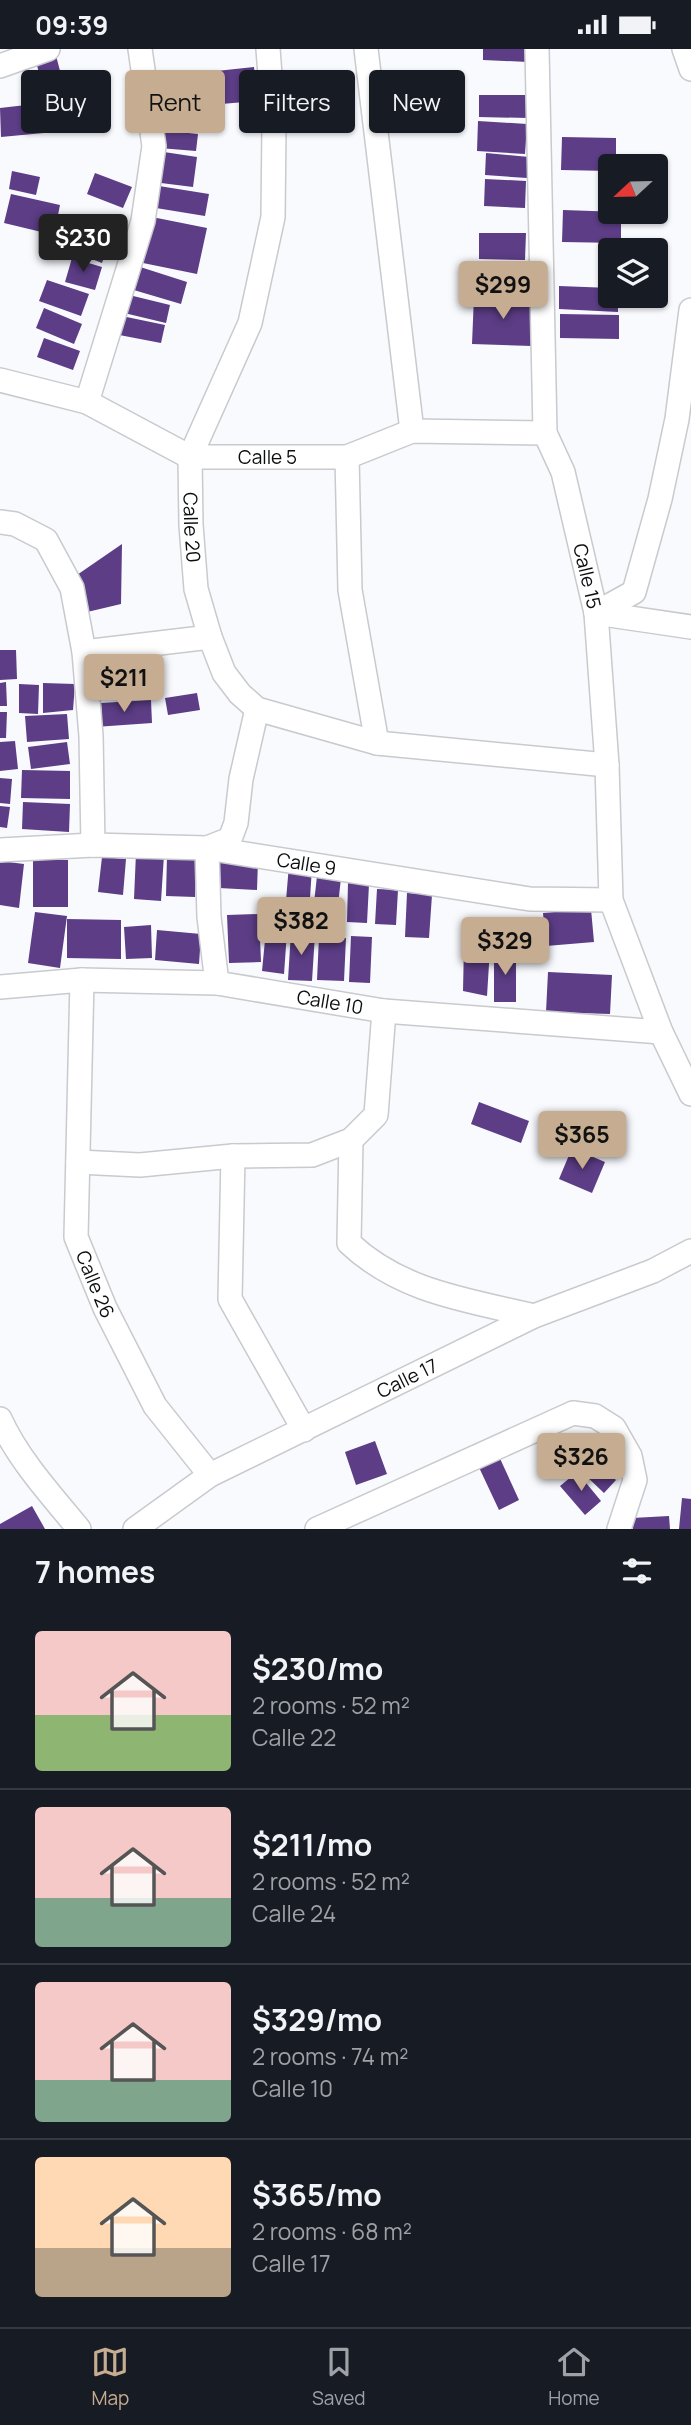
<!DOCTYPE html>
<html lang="en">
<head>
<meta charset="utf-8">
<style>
	:root { --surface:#171b24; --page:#20242c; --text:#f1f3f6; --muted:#9ea1a6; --line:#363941; --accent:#c6ad91 }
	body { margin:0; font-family:Manrope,sans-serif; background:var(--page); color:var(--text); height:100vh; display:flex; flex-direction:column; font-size:26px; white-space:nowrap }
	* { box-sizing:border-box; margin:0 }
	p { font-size:23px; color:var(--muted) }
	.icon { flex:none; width:38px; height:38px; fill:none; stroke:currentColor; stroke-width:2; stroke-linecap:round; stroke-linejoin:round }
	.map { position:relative; height:1480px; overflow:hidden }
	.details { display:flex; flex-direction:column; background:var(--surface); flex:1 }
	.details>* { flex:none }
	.hud { position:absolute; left:21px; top:21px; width:649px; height:63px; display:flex; gap:14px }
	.needle { width:46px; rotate:248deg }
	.controls { position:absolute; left:598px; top:105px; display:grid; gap:14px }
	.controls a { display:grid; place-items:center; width:70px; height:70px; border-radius:7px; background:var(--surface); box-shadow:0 2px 5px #0004; font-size:35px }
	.price { position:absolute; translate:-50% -60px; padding:0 16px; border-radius:7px; background:var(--accent); color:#111; font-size:23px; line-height:46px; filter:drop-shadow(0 2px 4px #0008) }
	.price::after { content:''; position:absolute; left:50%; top:42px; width:21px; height:16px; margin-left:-10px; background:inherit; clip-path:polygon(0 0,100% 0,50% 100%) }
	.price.current { background:#222; color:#fff }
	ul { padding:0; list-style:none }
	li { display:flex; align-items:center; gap:21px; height:175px; padding:0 35px }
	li+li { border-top:2px solid var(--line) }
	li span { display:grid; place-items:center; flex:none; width:196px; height:140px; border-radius:7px; color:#555 }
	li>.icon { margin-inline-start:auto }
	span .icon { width:84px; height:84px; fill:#fffc; stroke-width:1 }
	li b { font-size:30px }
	h2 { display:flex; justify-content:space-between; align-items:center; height:84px; padding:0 35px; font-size:30px }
	.chip { padding:0 24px; border-radius:7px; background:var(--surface); box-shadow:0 2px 5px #0004; font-size:24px; line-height:63px }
	.chip.current { background:var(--accent); color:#111 }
	.status { display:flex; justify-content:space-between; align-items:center; height:49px; padding:0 35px; background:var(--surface); direction:ltr }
	.status svg { height:19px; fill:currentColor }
	.tabs { display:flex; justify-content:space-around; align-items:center; height:98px; border-top:2px solid var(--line); background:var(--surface); font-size:19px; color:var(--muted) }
	.tabs a { display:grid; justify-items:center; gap:4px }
	.tabs .current { color:var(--accent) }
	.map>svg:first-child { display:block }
	.building { fill:#5c3d86 }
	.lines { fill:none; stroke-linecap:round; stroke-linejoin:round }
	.street-casing { stroke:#c8cace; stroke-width:26 }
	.street { stroke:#fff; stroke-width:23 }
	.labels { text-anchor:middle; stroke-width:7; stroke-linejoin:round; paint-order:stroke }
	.street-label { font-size:19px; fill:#0c0d0e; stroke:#fff }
</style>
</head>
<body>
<div class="status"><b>09:39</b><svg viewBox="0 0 49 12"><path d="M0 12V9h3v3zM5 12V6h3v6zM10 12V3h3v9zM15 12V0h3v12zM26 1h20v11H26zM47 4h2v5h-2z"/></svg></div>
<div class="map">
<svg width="691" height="1480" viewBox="0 0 691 1480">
	<rect width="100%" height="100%" fill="#f8fafe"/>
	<path class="building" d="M483,0H529L528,13L483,11Z
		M55,3L63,33L43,39L35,9Z
		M254,18L257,52L210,56L207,23Z
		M479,46H528V69L479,68Z
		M61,52L65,82L1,88L0,59Z
		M163,59L206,60V78L162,77Z
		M478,72L527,75L525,105L477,102Z
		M160,81L198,85L196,102L159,99Z
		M562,88L616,89V117H611V122L561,121Z
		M164,103L197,108L193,138L161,134Z
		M486,104L529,108L527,129L485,126Z
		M12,122L40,128L36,146L9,140Z
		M95,124L132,138L123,159L87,145Z
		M485,130L526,132L525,159L484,157Z
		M159,137L209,145L205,167L156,159Z
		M11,145L60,156L54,186L4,174Z
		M563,161L621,163V194L562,193Z
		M152,168L207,179L197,225L143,214Z
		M81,183L109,193L102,214L74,203Z
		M479,184H526L525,211L479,210Z
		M72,209L102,218L95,241L65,233Z
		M471,215L530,217L529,243L470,241Z
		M134,216L187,233L181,255L127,239Z
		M47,231L89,245L81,267L39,252Z
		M559,237L611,239V247H618V263L559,260Z
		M125,245L170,256L166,274L120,263Z
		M474,247L533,249L532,297L472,295Z
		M44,259L82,275L74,295L36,279Z
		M560,265L619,266V290L560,289Z
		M117,266L165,276L161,294L114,285Z
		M44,289L80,302L73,321L37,308Z
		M122,495L121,555L83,564L74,528Z
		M0,601H16L17,630L0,631Z
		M149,620L151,647L100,649L99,622Z
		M6,633L7,657H0V634Z
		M43,634L75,635L73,661L43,664Z
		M19,635L39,636L38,665L19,664Z
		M197,644L200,661L168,666L165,649Z
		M151,651L152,674L95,678L94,665L102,664L101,654Z
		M0,663H7L6,689H0Z
		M67,665L69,690L27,693L25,667Z
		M15,692L18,720L0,722V693Z
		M67,693L70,715L31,720L28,698Z
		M22,721L70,722V750L21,749Z
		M0,729L12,730L10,755L0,754Z
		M23,753L70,755L69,783L22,780Z
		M0,757L10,758L7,779L0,778Z
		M136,804L164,806L161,852L134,850Z
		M167,807L196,808L195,848L166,847Z
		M102,808L126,810L123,846L98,843Z
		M33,810L68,811V858H33Z
		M220,810L258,811L257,841L219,839Z
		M0,812L24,815L19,859L0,856Z
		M289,816L312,818L309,865L285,863Z
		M317,827L341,829L336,874L312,872Z
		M348,834L369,835L367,874L347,873Z
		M377,840L398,841L396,876L375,875Z
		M407,844L432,846L429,889L405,888Z
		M591,860L594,893L546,897L543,864Z
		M35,863L67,867L60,919L28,914Z
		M259,865L261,913L229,914L227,866Z
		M67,870L121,871V910L67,909Z
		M151,876L152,909L126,910L124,878Z
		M157,881L201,885L199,915L155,911Z
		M266,881L287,883L284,925L262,922Z
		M291,883L315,885L312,932L288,931Z
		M351,887L372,888L370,934L349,933Z
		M319,888L346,889L344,932L317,931Z
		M464,896L490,899L487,947L463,942Z
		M494,904H516V953H494Z
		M548,923L612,926L610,965L546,963Z
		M479,1053L529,1072L521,1094L471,1075Z
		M572,1099L605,1113L592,1144L559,1130Z
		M375,1392L387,1425L356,1436L345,1403Z
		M497,1403L519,1451L499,1461L476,1412Z
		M595,1411L616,1431L604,1444L583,1424Z
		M577,1423L601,1452L585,1466L560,1437Z
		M682,1449L691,1450V1480H679Z
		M32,1457L45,1480H0V1475Z
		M669,1467L670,1480H633L632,1469Z"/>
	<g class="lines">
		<defs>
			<g id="street">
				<path id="s1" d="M268,0L274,77L273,168L250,274L190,408L191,476L196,540L210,588L224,624L240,645L257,660L377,694L607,716"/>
				<path d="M366,0L412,382"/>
				<path id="s2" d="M537,0L545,384L563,423L596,564L607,716L611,851L661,983L691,1045"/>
				<path d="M684,0L691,20"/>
				<path d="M0,17L48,0"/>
				<path id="s3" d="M0,331L87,353L190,408H347L412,382L545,384"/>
				<path d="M87,353L143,172L154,97L140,0"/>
				<path d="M347,408L350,541L377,694"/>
				<path d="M0,473L15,475L46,491L72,539L84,603L91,687L93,796"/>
				<path d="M596,564L634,543L660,450L677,370L691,261"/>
				<path d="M596,564L691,578"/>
				<path d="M84,603L210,588"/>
				<path id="s4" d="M0,801L93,796L207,799L530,850L611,851"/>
				<path id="s5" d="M82,931L76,1188L105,1259L155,1357L210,1426"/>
				<path d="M217,934L209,868L207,799L230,790L236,774L241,730L257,660"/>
				<path id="s6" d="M0,938L82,931L217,934L384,962L661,983"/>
				<path d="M351,1091L349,1194C401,1243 467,1251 534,1267"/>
				<path d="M233,1107L230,1250L304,1381"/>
				<path d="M78,1113L140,1116L233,1107L312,1106L351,1091L376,1066L384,962"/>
				<path d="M0,1370C18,1410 51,1446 79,1480"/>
				<path id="s7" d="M135,1480L210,1426L534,1267L653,1222L691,1202"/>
				<path d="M317,1480L573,1364L595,1367L614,1379L630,1407L635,1431L619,1480"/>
			</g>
		</defs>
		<use href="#street" class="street-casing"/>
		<use href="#street" class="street"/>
	</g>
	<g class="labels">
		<g class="street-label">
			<text dy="7" stroke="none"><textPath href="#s3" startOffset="284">Calle 5</textPath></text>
			<text dy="7" stroke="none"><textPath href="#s1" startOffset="494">Calle 20</textPath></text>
			<text dy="7" stroke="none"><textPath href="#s2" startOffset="534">Calle 15</textPath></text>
			<text dy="7" stroke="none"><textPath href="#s4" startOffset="308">Calle 9</textPath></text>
			<text dy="7" stroke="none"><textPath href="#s6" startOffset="332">Calle 10</textPath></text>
			<text dy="7" stroke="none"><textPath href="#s5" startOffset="308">Calle 26</textPath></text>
			<text dy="7" stroke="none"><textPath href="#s7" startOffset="312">Calle 17</textPath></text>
		</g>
	</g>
</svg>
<div class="controls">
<a><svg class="needle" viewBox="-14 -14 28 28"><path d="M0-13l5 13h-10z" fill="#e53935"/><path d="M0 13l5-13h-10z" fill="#9ea1a6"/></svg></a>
<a><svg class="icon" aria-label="layers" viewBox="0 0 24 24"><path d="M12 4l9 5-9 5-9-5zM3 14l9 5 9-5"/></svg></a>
</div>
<b class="price current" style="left:83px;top:225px">$230</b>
<b class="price" style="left:503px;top:272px">$299</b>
<b class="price" style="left:124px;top:665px">$211</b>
<b class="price" style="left:301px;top:908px">$382</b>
<b class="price" style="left:505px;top:928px">$329</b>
<b class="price" style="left:582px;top:1122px">$365</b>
<b class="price" style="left:581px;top:1444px">$326</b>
<div class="hud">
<a class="chip">Buy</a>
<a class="chip current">Rent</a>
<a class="chip">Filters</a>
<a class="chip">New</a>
</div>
</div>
<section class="details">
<h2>7 homes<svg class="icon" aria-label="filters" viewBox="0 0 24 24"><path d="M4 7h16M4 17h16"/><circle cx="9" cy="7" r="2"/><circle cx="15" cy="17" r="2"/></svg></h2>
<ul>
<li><span style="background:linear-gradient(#f6c9c9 60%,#8fb573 0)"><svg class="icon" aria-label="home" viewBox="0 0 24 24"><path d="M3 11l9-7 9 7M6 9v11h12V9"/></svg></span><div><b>$230/mo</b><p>2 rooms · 52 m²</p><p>Calle 22</p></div></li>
<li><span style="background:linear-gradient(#f6c9c9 65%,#7fa58c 0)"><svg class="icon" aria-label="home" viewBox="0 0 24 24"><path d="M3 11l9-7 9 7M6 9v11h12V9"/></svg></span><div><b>$211/mo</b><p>2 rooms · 52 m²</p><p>Calle 24</p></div></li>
<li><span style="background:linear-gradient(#f6c9c9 70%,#7fa58c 0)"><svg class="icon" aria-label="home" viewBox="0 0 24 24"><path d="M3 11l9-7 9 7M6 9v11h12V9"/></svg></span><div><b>$329/mo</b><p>2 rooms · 74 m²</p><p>Calle 10</p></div></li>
<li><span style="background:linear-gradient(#ffd9b3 65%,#b9a48a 0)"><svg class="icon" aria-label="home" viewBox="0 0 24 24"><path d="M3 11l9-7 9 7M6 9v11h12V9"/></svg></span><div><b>$365/mo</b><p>2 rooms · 68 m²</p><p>Calle 17</p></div></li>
</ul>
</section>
<nav class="tabs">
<a class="current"><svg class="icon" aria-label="map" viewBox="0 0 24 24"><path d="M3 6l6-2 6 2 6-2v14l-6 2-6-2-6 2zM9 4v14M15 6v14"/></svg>Map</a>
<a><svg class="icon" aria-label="saved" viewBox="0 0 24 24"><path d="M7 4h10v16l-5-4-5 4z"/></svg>Saved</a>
<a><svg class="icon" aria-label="home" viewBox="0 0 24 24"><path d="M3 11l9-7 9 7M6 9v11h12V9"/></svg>Home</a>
</nav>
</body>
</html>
